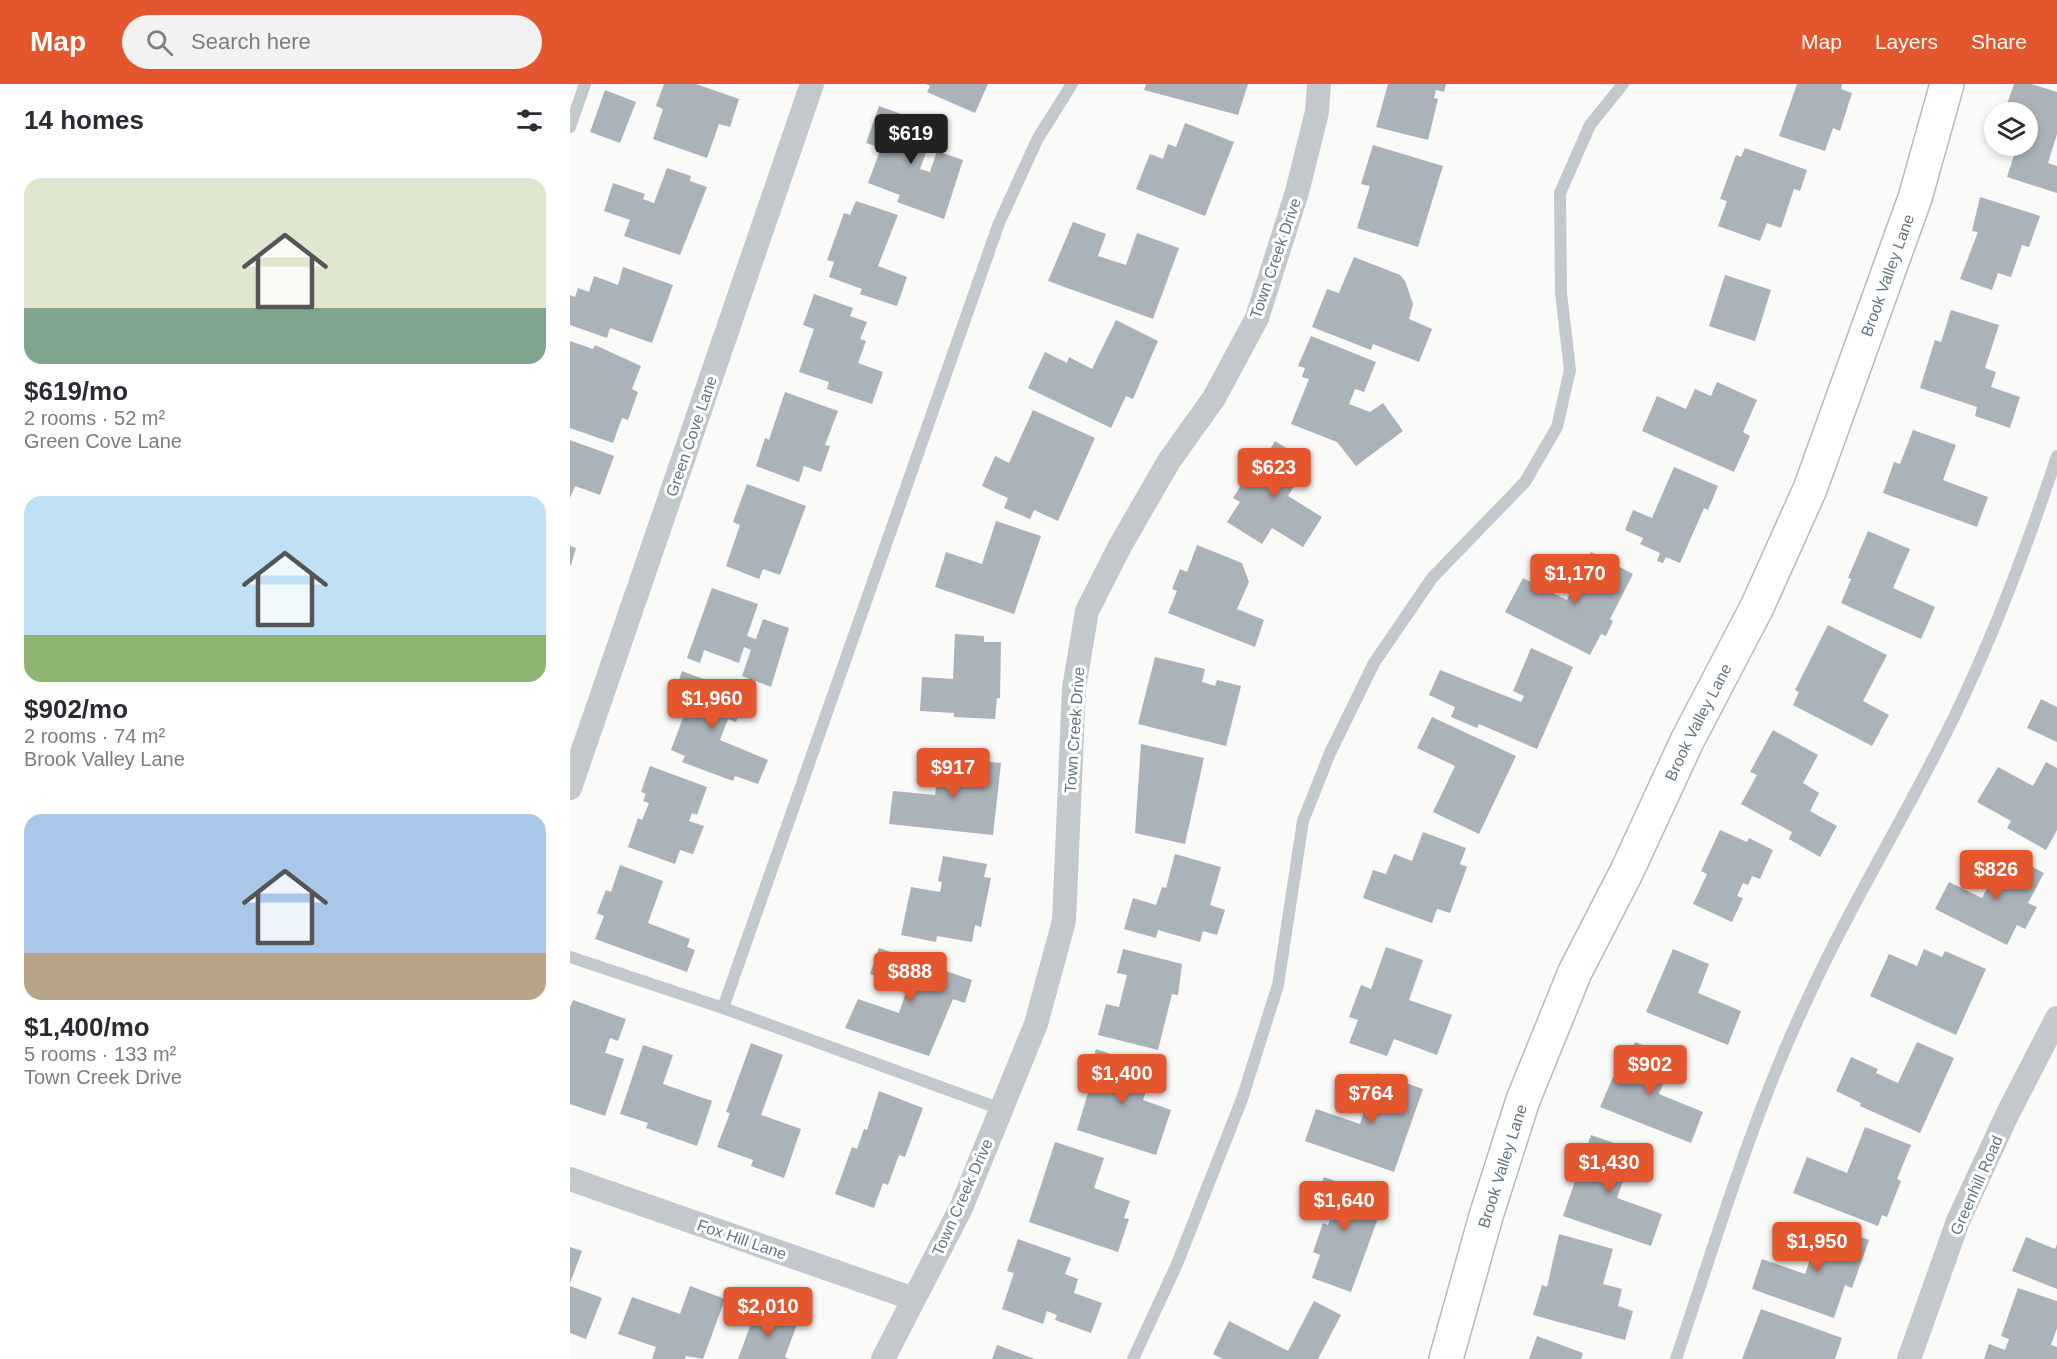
<!DOCTYPE html>
<html lang="en">
<head>
<meta charset="utf-8">
<style>
	:root { --surface:#fff; --page:#f2f2f3; --text:#2b2b33; --muted:#7c7c81; --accent:#e4572e }
	body { margin:0; font-family:Arial,sans-serif; background:var(--page); color:var(--text); height:100vh; display:flex; flex-direction:column; font-size:22px; white-space:nowrap }
	* { box-sizing:border-box; margin:0 }
	p { font-size:20px; color:var(--muted) }
	.icon { flex:none; width:33px; height:33px; fill:none; stroke:currentColor; stroke-width:2; stroke-linecap:round; stroke-linejoin:round }
	.map { position:relative; flex:1; overflow:hidden }
	.details { display:flex; flex-direction:column; background:var(--surface); width:570px }
	.details>* { flex:none }
	.fabs { position:absolute; left:1414px; top:18px; display:grid; gap:12px }
	.fabs a { display:grid; place-items:center; width:54px; height:54px; border-radius:50%; background:var(--surface); box-shadow:0 3px 9px #0003; font-size:30px }
	.price { position:absolute; translate:-50% -51px; padding:0 14px; border-radius:6px; background:var(--accent); color:#fff; font-size:20px; line-height:39px; filter:drop-shadow(0 2px 3px #0008) }
	.price::after { content:''; position:absolute; left:50%; top:36px; width:18px; height:14px; margin-left:-9px; background:inherit; clip-path:polygon(0 0,100% 0,50% 100%) }
	.price.current { background:#222; color:#fff }
	ul { padding:0; list-style:none }
	li { display:grid; align-content:center; gap:12px; height:318px; padding:0 24px }
	li span { display:grid; place-items:center; height:186px; border-radius:18px; color:#555 }
	li>.icon { margin-inline-start:auto }
	span .icon { width:108px; height:108px; fill:#fffc; stroke-width:1 }
	li b { font-size:26px }
	h2 { display:flex; justify-content:space-between; align-items:center; height:72px; padding:0 24px; font-size:26px }
	header { display:flex; align-items:center; gap:36px; box-sizing:border-box; height:84px; padding:0 30px; background:var(--accent); color:#fff }
	header strong { font-size:28px }
	nav { display:flex; gap:33px; margin-inline-start:auto; font-size:21px }
	.search { width:420px; height:54px; background:var(--page); display:flex; align-items:center; gap:15px; box-sizing:border-box; padding:0 21px; border-radius:33px; color:var(--muted); font-size:22px }
	main { display:flex; flex:1; min-height:0 }
	.map>svg:first-child { display:block }
	.building { fill:#aab3b9 }
	.lines { fill:none; stroke-linecap:round; stroke-linejoin:round }
	.secondary-casing { stroke:#b3babf; stroke-width:36 }
	.lane { stroke:#c3c8cc; stroke-width:12 }
	.street { stroke:#c3c8cc; stroke-width:24 }
	.secondary { stroke:#fff; stroke-width:33 }
	.labels { text-anchor:middle; stroke-width:6; stroke-linejoin:round; paint-order:stroke }
	.street-label { font-size:16px; fill:#657683; stroke:#fff }
</style>
</head>
<body>
<header>
<strong>Map</strong>
<div class="search"><svg class="icon" aria-label="search" viewBox="0 0 24 24"><circle cx="10" cy="10" r="6"/><path d="M15 15l6 6"/></svg>Search here</div>
<nav><a>Map</a><a>Layers</a><a>Share</a></nav>
</header>
<main>
<section class="details">
<h2>14 homes<svg class="icon" aria-label="filters" viewBox="0 0 24 24"><path d="M4 7h16M4 17h16"/><circle cx="9" cy="7" r="2"/><circle cx="15" cy="17" r="2"/></svg></h2>
<ul>
<li><span style="background:linear-gradient(#dfe7d0 70%,#7fa58c 0)"><svg class="icon" aria-label="home" viewBox="0 0 24 24"><path d="M3 11l9-7 9 7M6 9v11h12V9"/></svg></span><div><b>$619/mo</b><p>2 rooms · 52 m²</p><p>Green Cove Lane</p></div></li>
<li><span style="background:linear-gradient(#bfe0f5 75%,#8fb573 0)"><svg class="icon" aria-label="home" viewBox="0 0 24 24"><path d="M3 11l9-7 9 7M6 9v11h12V9"/></svg></span><div><b>$902/mo</b><p>2 rooms · 74 m²</p><p>Brook Valley Lane</p></div></li>
<li><span style="background:linear-gradient(#a9c7e8 75%,#b9a48a 0)"><svg class="icon" aria-label="home" viewBox="0 0 24 24"><path d="M3 11l9-7 9 7M6 9v11h12V9"/></svg></span><div><b>$1,400/mo</b><p>5 rooms · 133 m²</p><p>Town Creek Drive</p></div></li>
</ul>
</section>
<div class="map">
<svg width="1487" height="1275" viewBox="0 0 1487 1275">
	<rect width="100%" height="100%" fill="#fafaf8"/>
	<path class="building" d="M94,0H126L169,15L160,43L149,40L137,74L83,55L93,25L86,22Z
		M356,0H418L405,29L357,8L360,2Z
		M576,0H678L668,31L574,6Z
		M818,0H876L874,8L866,6L864,14L868,15L858,56L806,43Z
		M1227,0H1272L1271,5L1282,9L1270,47L1263,44L1255,67L1209,52Z
		M1444,0H1461L1487,8V50L1478,79L1487,82V109L1437,93L1447,62H1458V28H1440L1442,22L1437,20Z
		M35,6L66,18L50,59L20,48Z
		M309,22L331,30L330,35L364,47L350,85L360,88L367,67L393,76L374,135L327,118L330,111L298,99L311,64L296,59Z
		M615,39L664,58L635,132L566,105L580,70L593,75L598,60L606,63Z
		M803,61L873,82L848,163L787,144L800,102L791,100Z
		M1175,64L1237,86L1230,107L1224,105L1211,144L1197,139L1190,157L1148,142L1157,117L1150,115L1166,71L1171,73Z
		M97,84L121,92L120,97L137,103L110,171L54,152L60,136L34,127L43,99L75,110L73,115L84,119Z
		M1410,113L1470,132L1459,163L1452,161L1441,193L1428,189L1422,206L1390,195L1408,148L1402,147Z
		M286,117L328,131L308,182L337,193L327,222L290,210L292,205L259,193L264,178L257,176L274,129L280,131Z
		M503,138L536,150L528,172L556,181L567,149L609,164L583,235L478,197Z
		M784,173L830,191L835,197L843,220L839,235L862,245L849,278L803,260L801,266L742,243L757,205L769,209Z
		M53,183L103,201L82,259L40,244L37,254L0,241V211L5,213L8,204L19,208L24,192L48,201Z
		M1155,191L1201,206L1185,257L1139,242Z
		M244,210L283,224L280,232L297,238L290,255L296,257L288,279L313,288L302,320L257,305L259,298L229,288L244,245L233,241Z
		M1381,226L1429,241L1415,284L1426,288L1421,303L1450,313L1440,344L1405,332L1407,323L1350,304L1365,256L1371,258Z
		M546,236L588,257L563,315L556,312L541,344L458,304L475,268L497,279L499,273L522,285Z
		M741,252L806,278L794,308L785,305L779,320L800,328L813,319L833,347L786,382L767,358L721,340L739,295L732,293L735,284L728,282Z
		M0,257L23,265L25,261L71,282L62,305L68,308L58,336L52,334L43,359L0,344Z
		M1147,298L1187,316L1173,348L1180,352L1164,388L1072,347L1087,312L1116,325L1125,305L1141,312Z
		M215,308L268,327L255,361L260,362L251,388L234,382L229,398L186,382L195,354L199,356Z
		M463,326L525,354L488,437L464,426L460,435L434,424L438,414L412,402L425,372L439,379Z
		M1343,346L1386,361L1373,396L1418,413L1407,443L1313,409L1324,378L1330,380Z
		M0,356L44,372L30,411L5,402L0,414Z
		M705,357L739,378L718,412L752,433L733,463L702,444L692,460L657,438L670,418L663,414L688,374L693,377Z
		M1104,383L1148,402L1138,426L1134,424L1110,479L1096,473L1093,479L1087,477L1090,469L1070,460L1073,454L1055,446L1063,426L1082,434Z
		M177,400L236,422L210,491L193,485L189,495L156,482L170,441L163,438Z
		M426,437L471,452L444,530L365,503L376,468L412,480Z
		M1298,447L1340,465L1323,504L1365,523L1351,555L1271,519L1281,495L1278,494Z
		M627,461L672,479L679,498L667,525L694,536L685,563L598,529L607,507L602,505L610,485L617,488Z
		M0,462L6,464L1,481H0Z
		M1021,468L1063,490L1040,535L1043,537L1036,552L1031,550L1020,571L935,528L953,494L997,516Z
		M142,504L188,520L177,552L186,555L193,535L219,544L201,603L172,592L181,566L174,563L169,579L134,566L130,579L117,574Z
		M1258,541L1317,571L1293,617L1319,631L1302,662L1223,621L1229,608L1225,606Z
		M385,550L414,552V558H431L430,614H427L425,635L384,633V629L350,627L352,593L383,595Z
		M961,564L1003,583L967,665L909,640L907,644L881,633L885,623L859,611L870,586L951,618L954,612L943,607Z
		M585,573L635,585L632,598L645,602L647,596L671,602L656,662L568,640Z
		M112,587L176,611L166,638L158,635L150,656L198,676L188,700L165,692L163,697L112,678L115,672L101,666L114,631L108,629L111,619L102,616Z
		M1471,615L1487,623V658L1457,644Z
		M862,633L946,672L909,750L863,728L885,682L847,664Z
		M1203,646L1248,671L1233,699L1249,709L1240,727L1267,742L1250,773L1219,755L1222,748L1171,720L1187,691L1180,688Z
		M571,660L634,674L615,760L565,749Z
		M370,673L431,679L423,751L319,740L323,707L365,711Z
		M1476,678L1487,684V746L1476,766L1437,744L1441,737L1407,718L1428,683L1463,702Z
		M80,682L137,703L127,731L122,729L119,737L134,742L123,770L110,766L105,780L58,763L68,734L72,736L79,719L73,717L76,710L71,708Z
		M1150,746L1177,758L1179,754L1203,766L1190,795L1182,792L1178,801L1173,799L1167,812L1173,814L1162,838L1123,820L1137,790L1131,787Z
		M853,748L896,764L890,780L897,783L880,829L867,825L862,839L793,814L803,786L816,790L824,770L842,777Z
		M1435,769L1474,789L1458,819L1467,823L1455,845L1447,841L1437,861L1365,825L1379,798L1412,814Z
		M605,770L651,783L640,821L655,826L647,851L633,847L630,858L588,846L586,854L554,845L563,814L586,821L592,803L596,804Z
		M373,772L417,780L414,793L421,794L411,843L405,841L402,858L367,852L366,858L331,851L341,803L370,808L372,798L368,797Z
		M50,781L93,797L78,839L120,855L117,863L125,866L117,888L25,855L34,832L27,829L36,806L41,808Z
		M816,863L853,876L839,916L882,931L867,971L824,955L817,972L779,959L788,936L779,933L791,901L801,905Z
		M309,864L402,896L395,919L383,915L359,972L275,944L288,915L329,929L338,902L300,890Z
		M553,865L612,880L608,911L602,910L588,966L528,951L536,920L549,923L557,891L547,889Z
		M1103,865L1139,880L1128,909L1171,927L1158,961L1076,928Z
		M1354,865L1372,873L1375,867L1416,885L1386,951L1300,912L1319,870L1347,882Z
		M3,916L56,935L48,957L40,954L35,969L54,975L35,1032L0,1020V923Z
		M1065,958L1104,973L1089,1010L1133,1028L1121,1059L1030,1023L1043,993L1050,996Z
		M1347,958L1384,974L1350,1049L1290,1022L1291,1019L1266,1007L1281,973L1308,985L1306,989L1328,999Z
		M181,959L213,971L191,1031L231,1045L214,1094L181,1082L183,1076L147,1063L160,1029L156,1028Z
		M73,961L103,971L93,1000L142,1017L127,1062L76,1044L78,1039L50,1030Z
		M526,965L584,985L573,1016L601,1026L586,1071L507,1046L523,992L518,990Z
		M807,989L853,1005L824,1088L735,1057L746,1025L790,1040Z
		M309,1007L353,1024L335,1073L329,1071L318,1101L313,1099L304,1124L265,1110L282,1063L287,1065L294,1045L297,1046Z
		M1295,1043L1341,1061L1327,1095L1331,1097L1317,1133L1312,1131L1308,1142L1223,1109L1237,1073L1277,1089Z
		M1021,1051L1064,1066L1047,1114L1092,1130L1081,1162L993,1132Z
		M485,1058L534,1074L524,1104L560,1117L554,1134L559,1135L548,1168L459,1138Z
		M754,1093L815,1115L781,1208L742,1194L750,1171L743,1168L753,1139L758,1141L763,1128L744,1121Z
		M1253,1140L1299,1156L1282,1204L1275,1201L1264,1234L1182,1205L1192,1175L1235,1190Z
		M989,1150L1043,1165L1033,1200L1052,1205L1048,1222L1063,1227L1055,1256L963,1231L972,1201L977,1203Z
		M1456,1153L1485,1165L1487,1160V1205L1442,1187Z
		M448,1155L501,1174L495,1190L508,1195L504,1209L532,1219L521,1249L485,1236L487,1231L477,1227L473,1240L432,1225L444,1189L437,1187Z
		M0,1163L12,1167L0,1199Z
		M0,1202L32,1214L16,1255L0,1249Z
		M120,1202L155,1215L133,1275L116,1272L115,1275H82L86,1263L48,1250L62,1213L110,1230Z
		M1448,1204L1487,1217V1244L1481,1261L1487,1263V1275H1414L1419,1260L1435,1266L1439,1255L1431,1252Z
		M744,1217L771,1231L748,1275H653L643,1270L659,1237L718,1267Z
		M1191,1225L1272,1254L1265,1275H1172Z
		M186,1226L227,1240L215,1273L219,1275H168Z
		M967,1252L1013,1269L1011,1275H959Z
		M427,1261L465,1275H422Z"/>
	<g class="lines">
		<defs>
			<g id="secondary">
				<path id="s1" d="M876,1275L916,1132L953,1016L1005,888L1057,787L1117,657L1187,523L1240,405L1345,114L1377,0"/>
			</g>
		</defs>
		<use href="#secondary" class="secondary-casing"/>
		<path class="lane" d="M0,43L15,0
			M0,873L153,924L431,1025
			M153,924L429,139L468,54L502,0
			M563,1275L607,1180L672,1015L708,901L733,737L760,669L804,579L862,494L955,398L987,343L1000,286L991,209L990,109L1020,41L1053,0
			M1106,1275C1146,1156 1182,1033 1236,918C1281,819 1339,727 1386,629C1426,546 1458,460 1487,372"/>
		<path class="street" d="M0,704L242,0
			M0,1095L344,1215
			M313,1275L391,1124L466,940L494,837L504,604L517,527L550,462L599,377L644,314L687,234L727,108L747,28L749,0
			M1339,1275L1388,1137L1438,1029L1487,934"/>
		<use href="#secondary" class="secondary"/>
	</g>
	<g class="labels">
		<g class="street-label">
			<text transform="translate(705 174) rotate(-71)" y="6">Town Creek Drive</text>
			<text dy="6" stroke="none"><textPath href="#s1" startOffset="1173">Brook Valley Lane</textPath></text>
			<text transform="translate(121 352) rotate(-71)" y="6">Green Cove Lane</text>
			<text dy="6" stroke="none"><textPath href="#s1" startOffset="687">Brook Valley Lane</textPath></text>
			<text transform="translate(504 646) rotate(-86)" y="6">Town Creek Drive</text>
			<text dy="6" stroke="none"><textPath href="#s1" startOffset="201">Brook Valley Lane</textPath></text>
			<text transform="translate(1406 1101) rotate(-66)" y="6">Greenhill Road</text>
			<text transform="translate(392 1113) rotate(-66)" y="6">Town Creek Drive</text>
			<text transform="translate(172 1155) rotate(19)" y="6">Fox Hill Lane</text>
		</g>
	</g>
</svg>
<div class="fabs">
<a><svg class="icon" aria-label="layers" viewBox="0 0 24 24"><path d="M12 4l9 5-9 5-9-5zM3 14l9 5 9-5"/></svg></a>
</div>
<b class="price current" style="left:341px;top:81px">$619</b>
<b class="price" style="left:704px;top:415px">$623</b>
<b class="price" style="left:1005px;top:521px">$1,170</b>
<b class="price" style="left:142px;top:646px">$1,960</b>
<b class="price" style="left:383px;top:715px">$917</b>
<b class="price" style="left:1426px;top:817px">$826</b>
<b class="price" style="left:340px;top:919px">$888</b>
<b class="price" style="left:1080px;top:1012px">$902</b>
<b class="price" style="left:552px;top:1021px">$1,400</b>
<b class="price" style="left:801px;top:1041px">$764</b>
<b class="price" style="left:1039px;top:1110px">$1,430</b>
<b class="price" style="left:774px;top:1148px">$1,640</b>
<b class="price" style="left:1247px;top:1189px">$1,950</b>
<b class="price" style="left:198px;top:1254px">$2,010</b>
</div>
</main>
</body>
</html>
